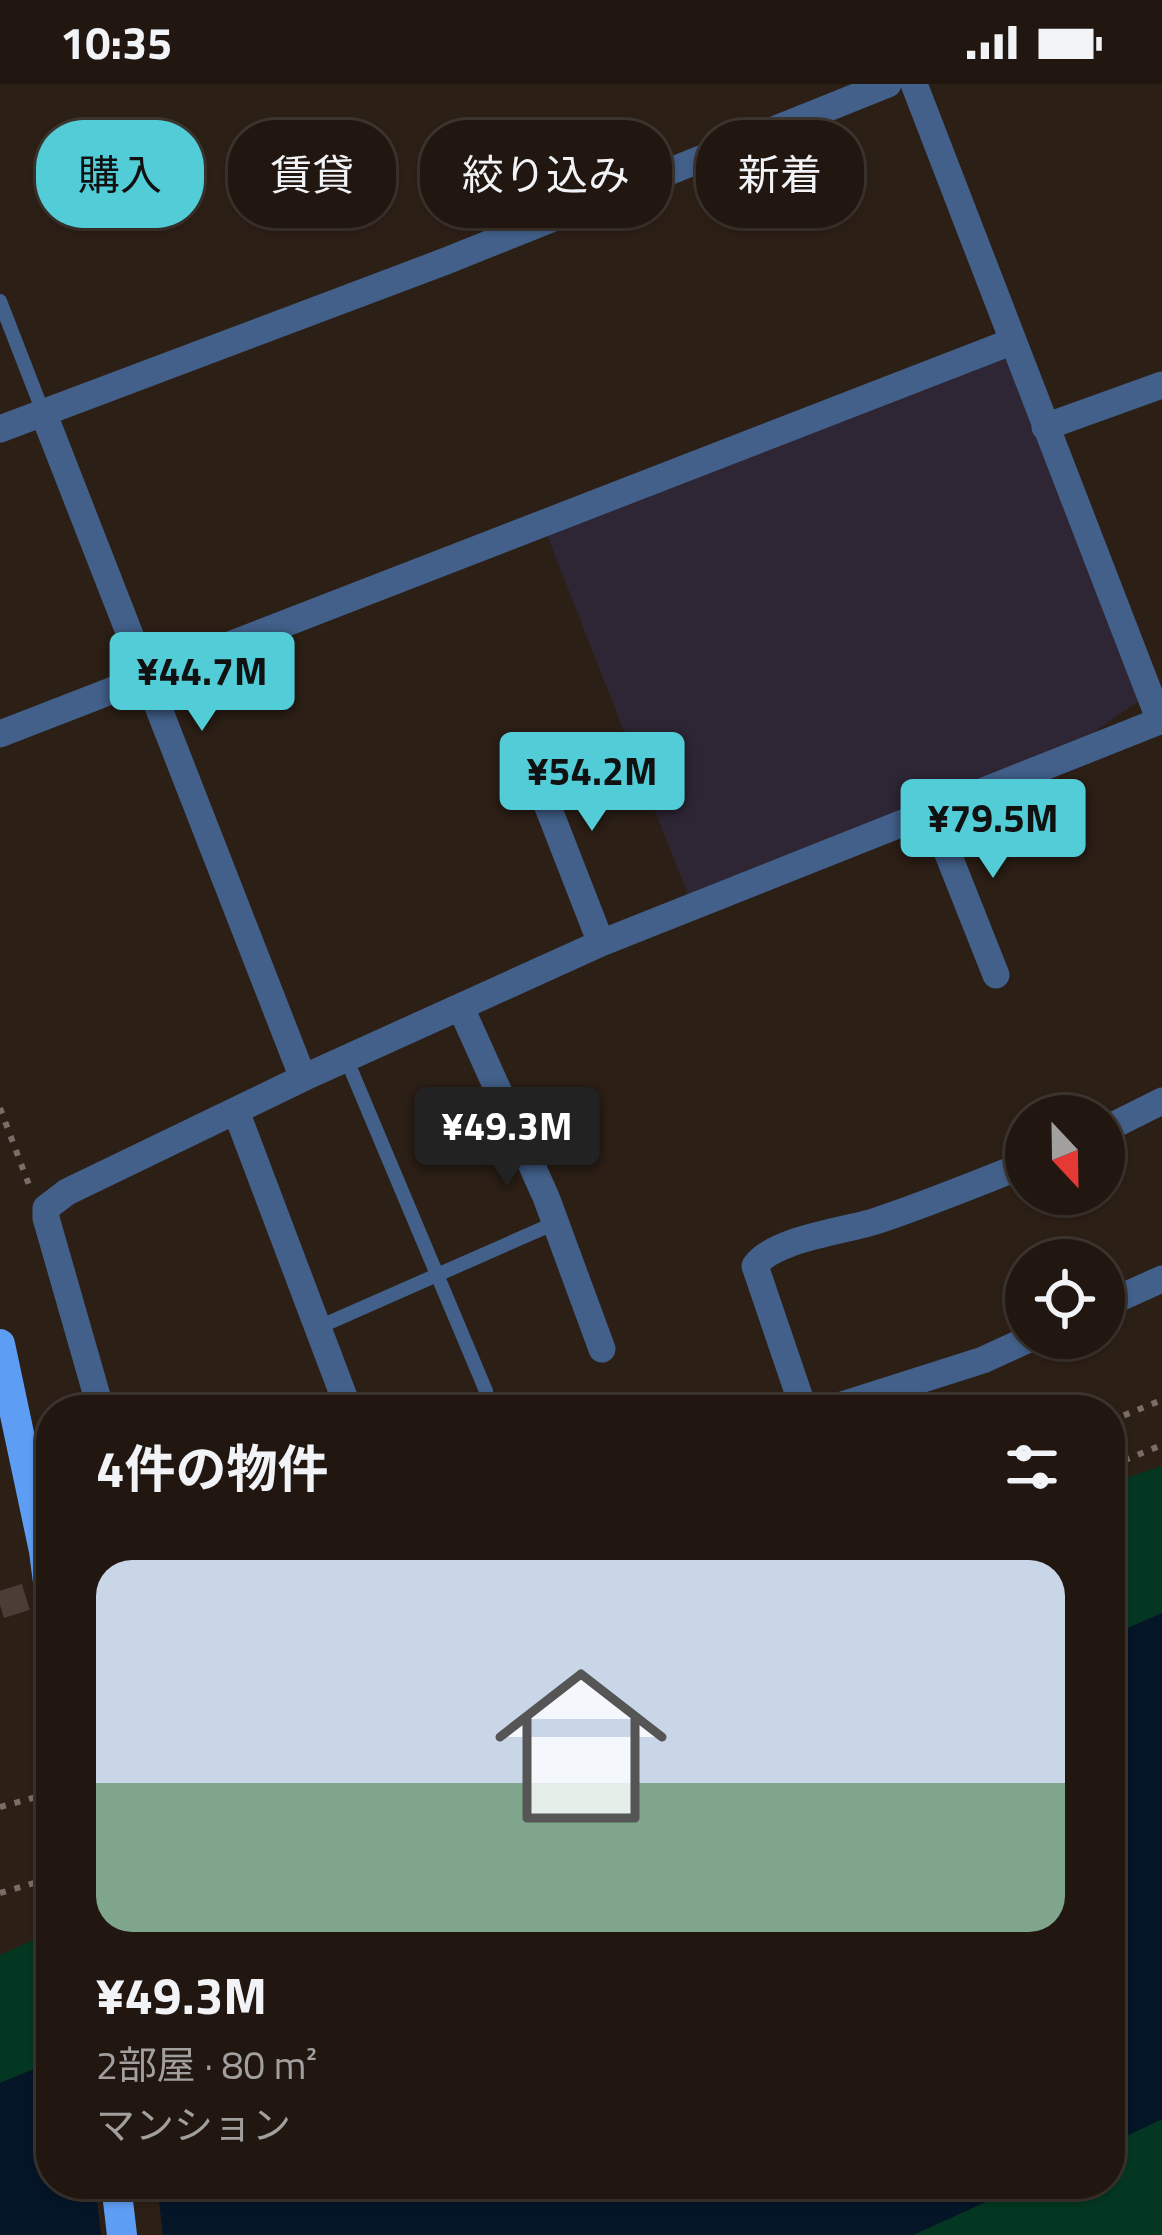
<!DOCTYPE html>
<html lang="ja">
<head>
<meta charset="utf-8">
<style>
	:root { --surface:#211710; --page:#2d241e; --text:#f1f3f6; --muted:#a29f9f; --line:#3e3630; --accent:#52ccd6 }
	body { margin:0; font-family:"Titillium Web","Noto Sans JP",sans-serif; background:var(--page); color:var(--text); height:100vh; display:flex; flex-direction:column; font-size:45px; white-space:nowrap }
	* { box-sizing:border-box; margin:0 }
	p { font-size:39px; color:var(--muted) }
	.icon { flex:none; width:66px; height:66px; fill:none; stroke:currentColor; stroke-width:2; stroke-linecap:round; stroke-linejoin:round }
	.map { position:relative; flex:1; overflow:hidden }
	.panel { position:absolute; left:36px; top:1311px; width:1089px; height:804px; display:flex; flex-direction:column; background:var(--surface); border-radius:48px; box-shadow:0 3px 9px #0004,0 0 0 3px var(--line) }
	.panel>* { flex:none }
	.guide { position:absolute; left:36px; top:36px; width:1092px; height:108px; display:flex; gap:24px }
	.needle { width:78px; rotate:158deg }
	.tools { position:absolute; left:1005px; top:1011px; display:grid; gap:24px }
	.tools a { display:grid; place-items:center; width:120px; height:120px; border-radius:50%; background:var(--surface); box-shadow:0 3px 9px #0004,0 0 0 3px var(--line); font-size:60px }
	.price { position:absolute; translate:-50% -102px; padding:0 27px; border-radius:12px; background:var(--accent); color:#111; font-size:39px; line-height:78px; filter:drop-shadow(0 3px 6px #0008) }
	.price::after { content:''; position:absolute; left:50%; top:72px; width:36px; height:27px; margin-left:-18px; background:inherit; clip-path:polygon(0 0,100% 0,50% 100%) }
	.price.selected { background:#222; color:#fff }
	ul { padding:0; list-style:none }
	li { display:grid; align-content:center; gap:24px; height:636px; padding:0 60px }
	li+li { border-top:3px solid var(--line) }
	li span { display:grid; place-items:center; height:372px; border-radius:36px; color:#555 }
	li>.icon { margin-inline-start:auto }
	span .icon { width:216px; height:216px; fill:#fffc; stroke-width:1 }
	li b { font-size:51px }
	h2 { display:flex; justify-content:space-between; align-items:center; height:144px; padding:0 60px; font-size:51px }
	.tag { padding:0 42px; border-radius:48px; background:var(--surface); box-shadow:0 3px 9px #0004,0 0 0 3px var(--line); font-size:42px; line-height:108px }
	.tag.selected { background:var(--accent); color:#111 }
	.status { display:flex; justify-content:space-between; align-items:center; height:84px; padding:0 60px; background:var(--surface); direction:ltr }
	.status svg { height:33px; fill:currentColor }
	.map>svg:first-child { display:block }
	.industrial { fill:#2e2635 }
	.green { fill:#033721 }
	.water { fill:#041527 }
	.pier { fill:#2c1f16 }
	.lines { fill:none; stroke-linecap:round; stroke-linejoin:round }
	.minor-tunnel { stroke:#4b3e36; stroke-width:27; stroke-dasharray:27 14; stroke-linecap:butt }
	.path { stroke:#796d65; stroke-width:6; stroke-dasharray:6 9; stroke-linecap:butt }
	.service { stroke:#42608a; stroke-width:14 }
	.minor { stroke:#42608a; stroke-width:27 }
	.primary { stroke:#5d9df4; stroke-width:30 }
</style>
</head>
<body>
<div class="status"><b>10:35</b><svg viewBox="0 0 49 12"><path d="M0 12V9h3v3zM5 12V6h3v6zM10 12V3h3v9zM15 12V0h3v12zM26 1h20v11H26zM47 4h2v5h-2z"/></svg></div>
<div class="map">
<svg width="1162" height="2151" viewBox="0 0 1162 2151">
	<rect width="100%" height="100%" fill="#2c1f16"/>
	<path class="industrial" d="M996,274L1008,276L1140,616L1093,649L688,811L547,451Z"/>
	<path class="green" d="M1162,1382V1529L1110,1552V1399Z
		M51,1848V1978L0,1999V1871Z
		M1162,2035V2151H913L1025,2100H1110V2060Z"/>
	<path class="water" d="M1162,1529V2035L1110,2060V1552Z
		M51,1978V2100H1025L913,2151H0V1999Z"/>
	<path class="pier" d="M95,2100H157L163,2151H101Z"/>
	<g class="lines">
		<path class="minor-tunnel" d="M0,1521L51,1505"/>
		<path class="path" d="M0,1024L29,1101
			M1110,1337L1162,1316
			M1110,1382L1162,1361
			M0,1723L51,1709
			M0,1809L51,1794"/>
		<path class="service" d="M0,217L43,328
			M346,974L486,1307
			M319,1243L555,1139"/>
		<path class="minor" d="M914,0L1160,637
			M43,328L303,994
			M1045,343L1162,301
			M0,345L446,177L888,0
			M0,650L1011,258
			M525,664L601,859
			M931,727L996,891
			M461,924L546,1113L602,1265
			M236,1027L349,1326
			M1104,1046L1162,1017
			M1104,1221L1162,1195
			M101,1326L46,1134V1124L67,1108L303,994L601,859L1162,636
			M804,1326L755,1182C773,1155 845,1147 876,1137C927,1120 976,1100 1026,1080
			M826,1326L983,1276L1031,1254"/>
		<path class="primary" d="M0,1260L44,1467L51,1521
			M116,2100L122,2151"/>
	</g>
</svg>
<div class="tools">
<a><svg class="needle" viewBox="-14 -14 28 28"><path d="M0-13l5 13h-10z" fill="#e53935"/><path d="M0 13l5-13h-10z" fill="#a29f9f"/></svg></a>
<a><svg class="icon" aria-label="locate" viewBox="0 0 24 24"><circle cx="12" cy="12" r="6"/><path d="M12 2v4M12 18v4M2 12h4M18 12h4"/></svg></a>
</div>
<b class="price" style="left:202px;top:650px">¥44.7M</b>
<b class="price" style="left:592px;top:750px">¥54.2M</b>
<b class="price" style="left:993px;top:797px">¥79.5M</b>
<b class="price selected" style="left:507px;top:1105px">¥49.3M</b>
<div class="guide">
<a class="tag selected">購入</a>
<a class="tag">賃貸</a>
<a class="tag">絞り込み</a>
<a class="tag">新着</a>
</div>
<section class="panel">
<h2>4件の物件<svg class="icon" aria-label="filters" viewBox="0 0 24 24"><path d="M4 7h16M4 17h16"/><circle cx="9" cy="7" r="2"/><circle cx="15" cy="17" r="2"/></svg></h2>
<ul>
<li><span style="background:linear-gradient(#c9d6e8 60%,#7fa58c 0)"><svg class="icon" aria-label="home" viewBox="0 0 24 24"><path d="M3 11l9-7 9 7M6 9v11h12V9"/></svg></span><div><b>¥49.3M</b><p>2部屋 · 80 m²</p><p>マンション</p></div></li>
</ul>
</section>
</div>
</body>
</html>
